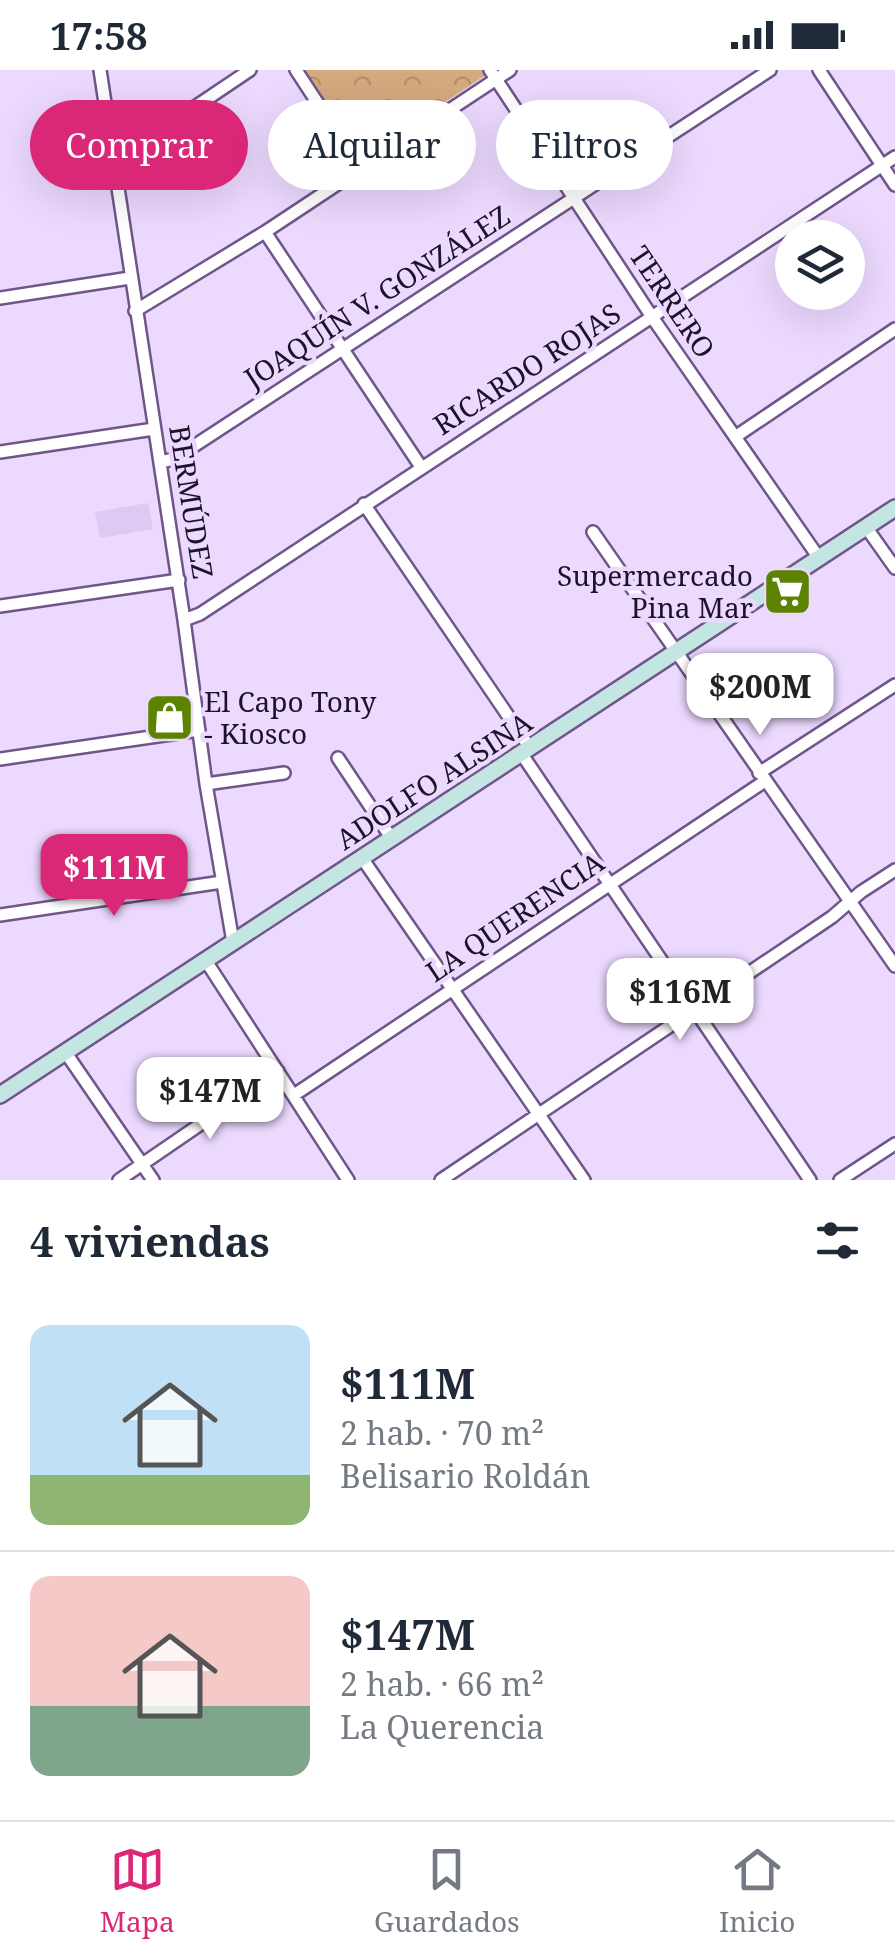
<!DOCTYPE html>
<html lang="es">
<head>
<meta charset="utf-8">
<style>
	:root { --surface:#fff; --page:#f2f2f3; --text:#1f2937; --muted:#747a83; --line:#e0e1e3; --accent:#db2777 }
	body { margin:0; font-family:"Noto Serif",serif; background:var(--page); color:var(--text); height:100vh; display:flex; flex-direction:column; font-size:38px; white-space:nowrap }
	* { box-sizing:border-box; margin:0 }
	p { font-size:32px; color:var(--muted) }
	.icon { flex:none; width:55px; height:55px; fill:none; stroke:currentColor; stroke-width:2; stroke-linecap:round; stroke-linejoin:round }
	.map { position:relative; height:1110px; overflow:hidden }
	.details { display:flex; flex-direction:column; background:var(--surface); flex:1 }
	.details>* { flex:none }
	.top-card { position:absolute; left:30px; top:30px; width:835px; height:90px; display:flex; gap:20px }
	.buttons { position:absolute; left:775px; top:150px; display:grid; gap:20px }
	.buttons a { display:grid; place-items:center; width:90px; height:90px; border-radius:50%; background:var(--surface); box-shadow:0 10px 40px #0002; font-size:50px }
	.price { position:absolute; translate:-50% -85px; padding:0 22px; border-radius:20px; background:#fff; color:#222; font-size:32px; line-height:65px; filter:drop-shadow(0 2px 5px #0008) }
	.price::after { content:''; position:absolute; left:50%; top:60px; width:30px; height:22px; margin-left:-15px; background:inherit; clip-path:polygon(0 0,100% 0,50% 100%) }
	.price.selected { background:var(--accent); color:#fff }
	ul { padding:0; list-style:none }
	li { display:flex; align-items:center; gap:30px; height:250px; padding:0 30px }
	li+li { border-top:2px solid var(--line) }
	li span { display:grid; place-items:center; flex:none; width:280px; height:200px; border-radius:20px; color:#555 }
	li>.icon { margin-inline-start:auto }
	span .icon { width:120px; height:120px; fill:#fffc; stroke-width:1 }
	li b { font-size:42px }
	h2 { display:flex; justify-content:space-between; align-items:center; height:120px; padding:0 30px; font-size:42px }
	.pill { padding:0 35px; border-radius:45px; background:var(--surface); box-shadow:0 10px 40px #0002; font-size:35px; line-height:90px }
	.pill.selected { background:var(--accent); color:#fff }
	.status { display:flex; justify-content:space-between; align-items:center; height:70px; padding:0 50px; background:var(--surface); direction:ltr }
	.status svg { height:28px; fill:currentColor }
	.tab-bar { display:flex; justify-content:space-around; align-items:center; height:140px; border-top:2px solid var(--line); background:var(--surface); font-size:28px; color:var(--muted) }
	.tab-bar a { display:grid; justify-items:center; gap:5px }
	.tab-bar .selected { color:var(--accent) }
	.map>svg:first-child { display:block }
	.built { fill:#ddc9f2 }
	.park { fill:url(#park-crowns) }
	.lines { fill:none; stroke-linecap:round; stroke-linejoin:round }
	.street-casing { stroke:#70558a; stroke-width:16 }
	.secondary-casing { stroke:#70558a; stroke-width:20 }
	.street { stroke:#fff; stroke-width:11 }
	.secondary { stroke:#c3e6e3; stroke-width:15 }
	.labels { text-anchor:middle; stroke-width:9; stroke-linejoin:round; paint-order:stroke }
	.street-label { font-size:28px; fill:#1d1228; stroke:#ebd9fe }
	.poi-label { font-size:28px; fill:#1d1228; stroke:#ebd9fe; text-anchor:end }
</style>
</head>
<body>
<div class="status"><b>17:58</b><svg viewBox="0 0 49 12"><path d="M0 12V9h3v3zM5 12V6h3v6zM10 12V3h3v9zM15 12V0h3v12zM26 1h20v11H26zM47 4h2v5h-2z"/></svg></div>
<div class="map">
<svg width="895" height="1110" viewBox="0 0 895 1110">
	<defs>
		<pattern id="park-crowns" width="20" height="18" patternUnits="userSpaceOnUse" patternTransform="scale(2.5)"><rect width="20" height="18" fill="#d4aa7e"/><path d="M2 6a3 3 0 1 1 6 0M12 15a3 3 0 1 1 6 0" fill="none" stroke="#b6916d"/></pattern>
	</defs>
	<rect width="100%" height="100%" fill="#ebd9fe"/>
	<path class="built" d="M148,433L153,459L100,468L95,442Z"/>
	<path class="park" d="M302,0H482L486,5L360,88Z"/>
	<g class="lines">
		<defs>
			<path id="street" d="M100,0L184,550L206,714L233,872
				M296,0L360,98
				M490,0L652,247L819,488
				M819,0L895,115
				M113,88L125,84L250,0
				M265,162L421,397
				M0,228L130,208
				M135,241L265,162L510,0
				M735,367L895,259
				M0,382L154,359
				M160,392L174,389L770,0
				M364,434L530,678
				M866,457L895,498
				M593,462L895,896
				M0,536L179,510
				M184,550L200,544L895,87
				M521,683L810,1110
				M338,688L392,769
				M0,689L199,660
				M759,703L895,615
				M206,714L284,703
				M362,788L584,1110
				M0,845L222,812
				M206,891L348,1110
				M66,983L153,1110
				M294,1025L765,711
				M119,1110L278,1001
				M441,1110L832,847L861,822L895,800
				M840,1110L895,1074"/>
			<path id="secondary" d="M0,1025L895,438"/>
		</defs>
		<use href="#street" class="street-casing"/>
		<use href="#secondary" class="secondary-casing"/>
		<use href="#street" class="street"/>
		<use href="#secondary" class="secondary"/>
	</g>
	<defs>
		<symbol id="supermarket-square" viewBox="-11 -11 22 22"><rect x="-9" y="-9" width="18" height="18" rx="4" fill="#5d8200" stroke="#ebd9fe"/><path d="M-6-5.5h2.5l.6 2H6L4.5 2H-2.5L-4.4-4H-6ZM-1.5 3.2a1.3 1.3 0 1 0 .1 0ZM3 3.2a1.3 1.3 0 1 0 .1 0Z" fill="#fff"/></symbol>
		<symbol id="shop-square" viewBox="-11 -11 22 22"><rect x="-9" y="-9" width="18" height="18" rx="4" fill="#5d8200" stroke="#ebd9fe"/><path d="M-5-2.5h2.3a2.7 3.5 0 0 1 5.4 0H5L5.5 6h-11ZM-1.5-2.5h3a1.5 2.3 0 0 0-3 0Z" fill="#fff"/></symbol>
	</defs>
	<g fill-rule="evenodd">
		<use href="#supermarket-square" x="760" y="494" width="55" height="55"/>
		<use href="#shop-square" x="142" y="620" width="55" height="55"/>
	</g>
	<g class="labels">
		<g class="street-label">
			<text transform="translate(377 227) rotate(-33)" y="10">JOAQUÍN V. GONZÁLEZ</text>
			<text transform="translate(672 232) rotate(56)" y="10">TERRERO</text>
			<text transform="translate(527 299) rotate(-33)" y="10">RICARDO ROJAS</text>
			<text transform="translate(191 432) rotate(81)" y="10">BERMÚDEZ</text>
			<text transform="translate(434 711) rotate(-33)" y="10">ADOLFO ALSINA</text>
			<text transform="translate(515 847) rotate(-34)" y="10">LA QUERENCIA</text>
		</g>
		<g class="poi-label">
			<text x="753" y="516">Supermercado<tspan x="753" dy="32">Pina Mar</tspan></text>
			<text x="204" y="642" text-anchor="start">El Capo Tony<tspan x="204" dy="32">- Kiosco</tspan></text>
		</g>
	</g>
</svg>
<div class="buttons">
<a><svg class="icon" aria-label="layers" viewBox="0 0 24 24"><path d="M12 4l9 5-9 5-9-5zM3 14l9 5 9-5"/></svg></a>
</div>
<b class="price" style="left:760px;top:668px">$200M</b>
<b class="price selected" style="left:114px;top:849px">$111M</b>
<b class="price" style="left:680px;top:973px">$116M</b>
<b class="price" style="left:210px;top:1072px">$147M</b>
<div class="top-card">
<a class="pill selected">Comprar</a>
<a class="pill">Alquilar</a>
<a class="pill">Filtros</a>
</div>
</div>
<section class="details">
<h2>4 viviendas<svg class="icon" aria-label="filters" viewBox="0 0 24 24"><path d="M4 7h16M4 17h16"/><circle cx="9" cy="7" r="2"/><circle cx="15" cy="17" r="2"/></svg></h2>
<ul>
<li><span style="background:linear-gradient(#bfe0f5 75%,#8fb573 0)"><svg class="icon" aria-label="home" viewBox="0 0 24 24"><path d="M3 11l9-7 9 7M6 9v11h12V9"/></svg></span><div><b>$111M</b><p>2 hab. · 70 m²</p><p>Belisario Roldán</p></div></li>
<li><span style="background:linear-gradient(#f6c9c9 65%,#7fa58c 0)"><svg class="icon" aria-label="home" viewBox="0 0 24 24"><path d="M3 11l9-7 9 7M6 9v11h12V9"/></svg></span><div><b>$147M</b><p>2 hab. · 66 m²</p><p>La Querencia</p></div></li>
</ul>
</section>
<nav class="tab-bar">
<a class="selected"><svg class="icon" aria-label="map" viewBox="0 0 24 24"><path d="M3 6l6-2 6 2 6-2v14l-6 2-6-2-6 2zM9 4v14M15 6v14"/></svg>Mapa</a>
<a><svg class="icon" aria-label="saved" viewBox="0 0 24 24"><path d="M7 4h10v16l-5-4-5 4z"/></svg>Guardados</a>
<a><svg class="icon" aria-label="home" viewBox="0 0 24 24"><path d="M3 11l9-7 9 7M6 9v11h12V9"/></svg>Inicio</a>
</nav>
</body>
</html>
